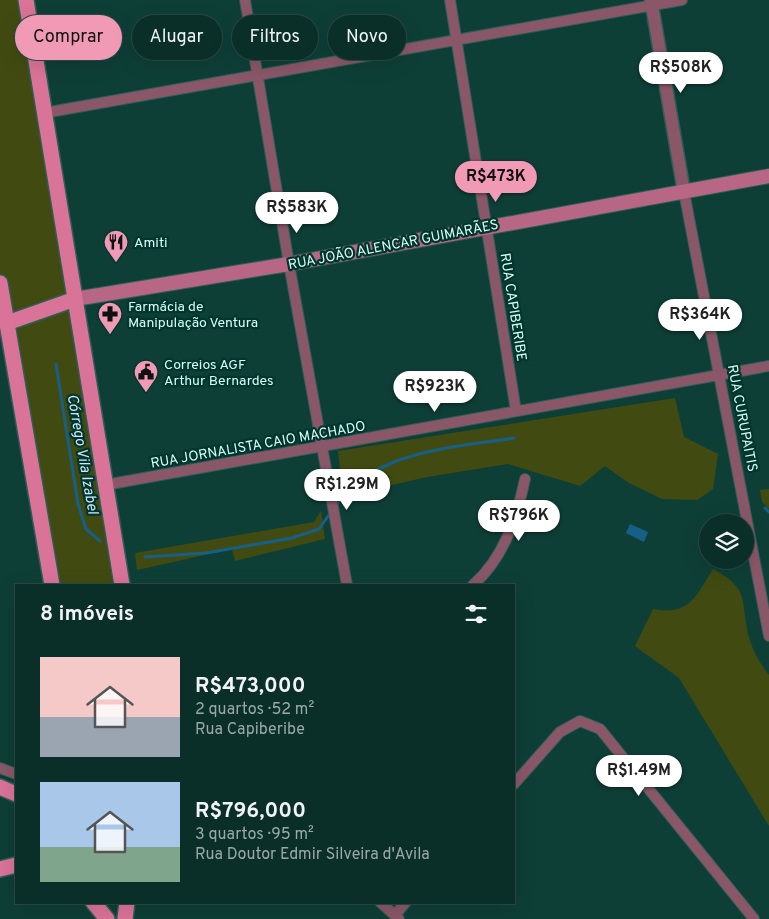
<!DOCTYPE html>
<html lang="pt">
<head>
<meta charset="utf-8">
<style>
	:root { --surface:#0a2f29; --page:#183b35; --text:#f1f3f6; --muted:#99a9a8; --line:#2a4a46; --accent:#f09ab6 }
	body { margin:0; font-family:Overpass,sans-serif; background:var(--page); color:var(--text); height:100vh; display:flex; flex-direction:column; font-size:19px; white-space:nowrap }
	* { box-sizing:border-box; margin:0 }
	p { font-size:16px; color:var(--muted) }
	.icon { flex:none; width:28px; height:28px; fill:none; stroke:currentColor; stroke-width:2; stroke-linecap:round; stroke-linejoin:round }
	.map { position:relative; flex:1; overflow:hidden }
	.details { position:absolute; left:15px; top:584px; width:500px; height:320px; display:flex; flex-direction:column; background:var(--surface); border-radius:0px; box-shadow:0 5px 20px #0002,0 0 0 1px var(--line) }
	.details>* { flex:none }
	.banner { position:absolute; left:15px; top:15px; width:500px; height:45px; display:flex; gap:10px }
	.buttons { position:absolute; left:699px; top:514px; display:grid; gap:10px }
	.buttons a { display:grid; place-items:center; width:55px; height:55px; border-radius:50%; background:var(--surface); box-shadow:0 5px 20px #0002,0 0 0 1px var(--line); font-size:25px }
	.price { position:absolute; translate:-50% -42px; padding:0 11px; border-radius:18px; background:#fff; color:#222; font-size:16px; line-height:32px; filter:drop-shadow(0 1px 2px #0008) }
	.price::after { content:''; position:absolute; left:50%; top:30px; width:15px; height:11px; margin-left:-8px; background:inherit; clip-path:polygon(0 0,100% 0,50% 100%) }
	.price.on { background:var(--accent); color:#111 }
	ul { padding:0; list-style:none }
	li { display:flex; align-items:center; gap:15px; height:125px; padding:0 25px }
	li span { display:grid; place-items:center; flex:none; width:140px; height:100px; border-radius:0px; color:#555 }
	li>.icon { margin-inline-start:auto }
	span .icon { width:60px; height:60px; fill:#fffc; stroke-width:1 }
	li b { font-size:21px }
	h2 { display:flex; justify-content:space-between; align-items:center; height:60px; padding:0 25px; font-size:21px }
	.pill { padding:0 18px; border-radius:22px; background:var(--surface); box-shadow:0 5px 20px #0002,0 0 0 1px var(--line); font-size:18px; line-height:45px }
	.pill.on { background:var(--accent); color:#111 }
	.map>svg:first-child { display:block }
	.green { fill:#414b11 }
	.water { fill:#166088 }
	.lines { fill:none; stroke-linecap:round; stroke-linejoin:round }
	.stream { stroke:#166088; stroke-width:3 }
	.minor-casing { stroke:#2e5e55; stroke-width:12 }
	.tertiary-casing { stroke:#2e5e55; stroke-width:15 }
	.secondary-casing { stroke:#2e5e55; stroke-width:16 }
	.primary-casing { stroke:#2e5e55; stroke-width:18 }
	.minor { stroke:#8a5768; stroke-width:10 }
	.tertiary { stroke:#8a5768; stroke-width:12 }
	.secondary { stroke:#b76783; stroke-width:14 }
	.primary { stroke:#da7398; stroke-width:15 }
	.labels { text-anchor:middle; stroke-width:4.5; stroke-linejoin:round; paint-order:stroke }
	.poi-label { font-size:14px; fill:#d5fef4; stroke:#01352d; text-anchor:start }
	.street-label { font-size:14px; fill:#d5fef4; stroke:#01352d }
	.water-label { font-size:15px; font-style:italic; fill:#cee8fa; stroke:#01352d }
</style>
</head>
<body>
<div class="map">
<svg width="769" height="919" viewBox="0 0 769 919">
	<rect width="100%" height="100%" fill="#0e3f37"/>
	<path class="green" d="M0,0H22L113,585H56L0,277Z
		M675,398L684,437L718,454L713,489L697,500L662,499L629,483L605,466L580,486L508,464L427,477L343,496L338,451Z
		M769,489V509L762,502L760,490Z
		M321,511L325,539L235,561L232,549L137,570L135,553L314,522Z
		M713,569C751,589 740,601 749,637C753,652 760,663 769,675V826L679,678L635,646L653,609C690,616 696,596 713,569Z"/>
	<path class="water" d="M630,524L648,532L644,542L626,533Z"/>
	<g class="lines">
		<path class="stream" d="M56,364L78,504L86,529L100,541
			M336,505C376,450 452,448 514,438
			M765,508L769,512
			M145,557L206,553L292,538L319,529L331,512"/>
		<defs>
			<path id="minor" d="M245,0L289,264L347,585
				M450,0L516,411
				M44,113L682,0
				M684,192L769,636
				M105,485L769,366
				M473,585C504,558 517,517 525,479
				M0,768L16,774
				M514,784L560,732L580,721L600,729L754,919
				M380,902L399,919
				M395,915L406,902"/>
			<path id="tertiary" d="M651,0L684,192"/>
			<path id="secondary" d="M75,299L289,264L769,176"/>
			<path id="primary" d="M26,0L122,585
				M0,283L52,585
				M7,323L75,299
				M0,787L16,794
				M0,869L16,865
				M93,902L107,919
				M125,919L127,902"/>
		</defs>
		<use href="#minor" class="minor-casing"/>
		<use href="#tertiary" class="tertiary-casing"/>
		<use href="#secondary" class="secondary-casing"/>
		<use href="#primary" class="primary-casing"/>
		<use href="#minor" class="minor"/>
		<use href="#tertiary" class="tertiary"/>
		<use href="#secondary" class="secondary"/>
		<use href="#primary" class="primary"/>
	</g>
	<defs>
		<symbol id="restaurant-pin" viewBox="-11 -11 22 30"><path d="M0 17L-7.5 6A9.5 9.5 0 1 1 7.5 6Z" fill="#f09ab6" stroke="#01352d"/><path d="M-5-6h1v4h1v-4h1v4h1v-4h1v5L-1.5 .5V6h-2V.5L-5-1ZM5-6V6H3V1.5H1.5Q1.5-4 5-6Z" fill="#111"/></symbol>
		<symbol id="pharmacy-pin" viewBox="-11 -11 22 30"><path d="M0 17L-7.5 6A9.5 9.5 0 1 1 7.5 6Z" fill="#f09ab6" stroke="#01352d"/><path d="M-2-6h4v4h4v4h-4v4h-4v-4h-4v-4h4Z" fill="#111"/></symbol>
		<symbol id="civic-pin" viewBox="-11 -11 22 30"><path d="M0 17L-7.5 6A9.5 9.5 0 1 1 7.5 6Z" fill="#f09ab6" stroke="#01352d"/><path d="M-.6-6.5H3V-4.5H.6V-3L4-1V1h2V6H-6V1h2V-1L-.6-3ZM-1.2 2.5V6h2.4V2.5Z" fill="#111"/></symbol>
	</defs>
	<g fill-rule="evenodd">
		<use href="#restaurant-pin" x="102" y="228" width="28" height="38"/>
		<use href="#pharmacy-pin" x="96" y="300" width="28" height="38"/>
		<use href="#civic-pin" x="132" y="358" width="28" height="38"/>
	</g>
	<g class="labels">
		<g class="poi-label">
			<text x="134" y="247">Amiti</text>
			<text x="128" y="311">Farmácia de<tspan x="128" dy="16">Manipulação Ventura</tspan></text>
			<text x="164" y="369">Correios AGF<tspan x="164" dy="16">Arthur Bernardes</tspan></text>
		</g>
		<g class="street-label">
			<text transform="translate(393 244) rotate(-11)" y="5">RUA JOÃO ALENCAR GUIMARÃES</text>
			<text transform="translate(514 307) rotate(81)" y="5">RUA CAPIBERIBE</text>
			<text transform="translate(743 418) rotate(79)" y="5">RUA CURUPAITIS</text>
			<text transform="translate(258 444) rotate(-10)" y="5">RUA JORNALISTA CAIO MACHADO</text>
		</g>
		<g class="water-label">
			<text transform="translate(83 454) rotate(80)" y="5">Córrego Vila Izabel</text>
		</g>
	</g>
</svg>
<div class="buttons">
<a><svg class="icon" aria-label="layers" viewBox="0 0 24 24"><path d="M12 4l9 5-9 5-9-5zM3 14l9 5 9-5"/></svg></a>
</div>
<b class="price" style="left:681px;top:94px">R$508K</b>
<b class="price on" style="left:496px;top:203px">R$473K</b>
<b class="price" style="left:297px;top:234px">R$583K</b>
<b class="price" style="left:700px;top:341px">R$364K</b>
<b class="price" style="left:435px;top:413px">R$923K</b>
<b class="price" style="left:347px;top:511px">R$1.29M</b>
<b class="price" style="left:519px;top:542px">R$796K</b>
<b class="price" style="left:639px;top:797px">R$1.49M</b>
<div class="banner">
<a class="pill on">Comprar</a>
<a class="pill">Alugar</a>
<a class="pill">Filtros</a>
<a class="pill">Novo</a>
</div>
<section class="details">
<h2>8 imóveis<svg class="icon" aria-label="filters" viewBox="0 0 24 24"><path d="M4 7h16M4 17h16"/><circle cx="9" cy="7" r="2"/><circle cx="15" cy="17" r="2"/></svg></h2>
<ul>
<li><span style="background:linear-gradient(#f6c9c9 60%,#9aa5b1 0)"><svg class="icon" aria-label="home" viewBox="0 0 24 24"><path d="M3 11l9-7 9 7M6 9v11h12V9"/></svg></span><div><b>R$473,000</b><p>2 quartos · 52 m²</p><p>Rua Capiberibe</p></div></li>
<li><span style="background:linear-gradient(#a9c7e8 65%,#7fa58c 0)"><svg class="icon" aria-label="home" viewBox="0 0 24 24"><path d="M3 11l9-7 9 7M6 9v11h12V9"/></svg></span><div><b>R$796,000</b><p>3 quartos · 95 m²</p><p>Rua Doutor Edmir Silveira d'Avila</p></div></li>
</ul>
</section>
</div>
</body>
</html>
